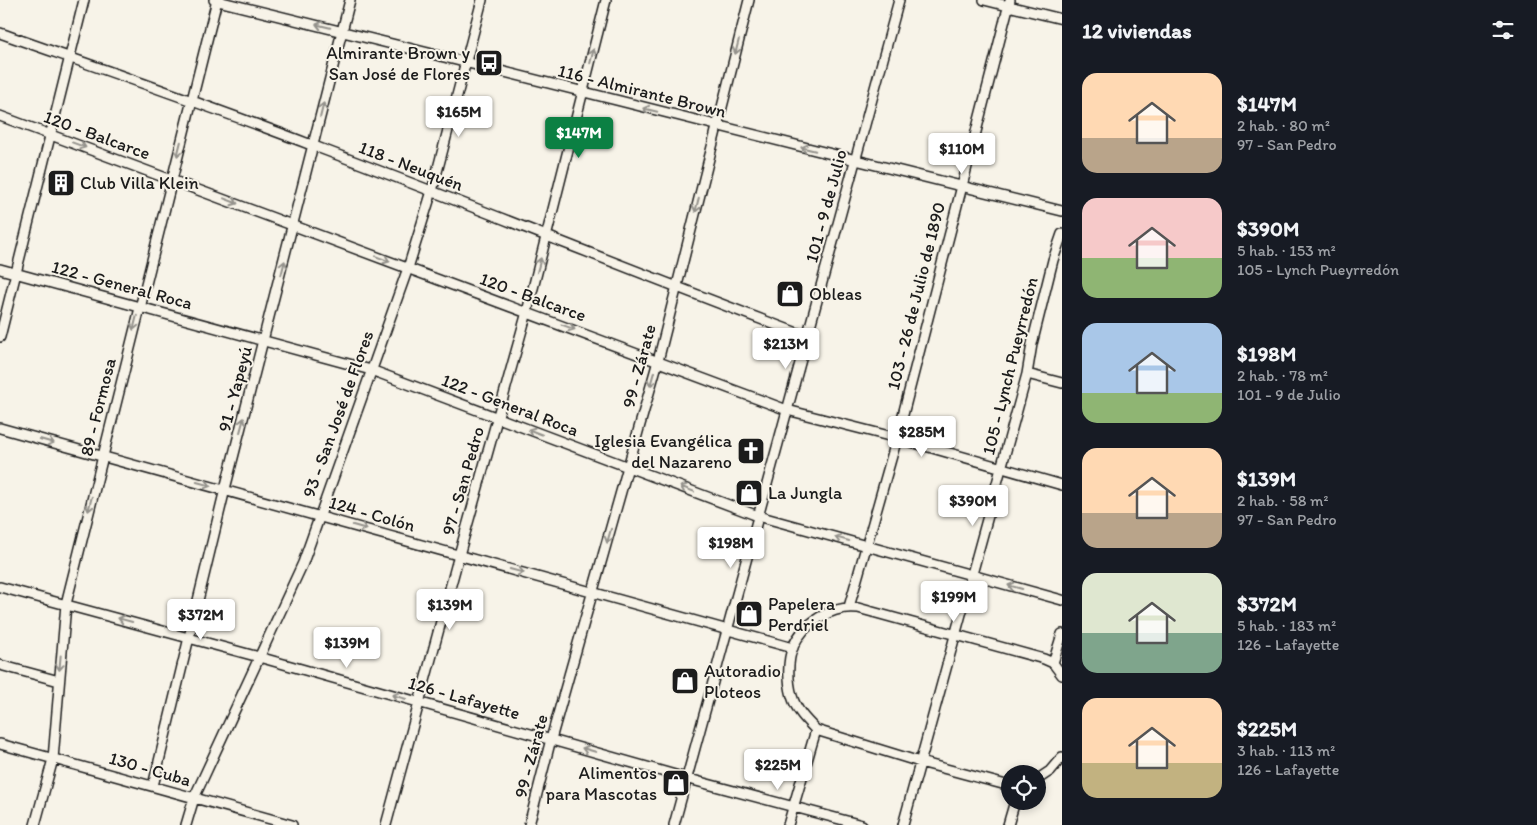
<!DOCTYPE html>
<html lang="es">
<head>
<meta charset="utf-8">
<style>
	:root { --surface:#171b24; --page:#20242c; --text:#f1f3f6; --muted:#9ea1a6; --accent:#0b8043 }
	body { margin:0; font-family:Itim,sans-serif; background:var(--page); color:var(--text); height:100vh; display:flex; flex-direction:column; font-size:19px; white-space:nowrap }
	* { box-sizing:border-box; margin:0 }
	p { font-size:16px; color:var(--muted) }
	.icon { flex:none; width:28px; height:28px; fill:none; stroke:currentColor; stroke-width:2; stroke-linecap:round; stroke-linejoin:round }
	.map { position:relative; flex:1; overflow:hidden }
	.sheet { display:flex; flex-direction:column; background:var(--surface); width:475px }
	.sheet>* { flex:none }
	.fabs { position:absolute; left:1001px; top:765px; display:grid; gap:10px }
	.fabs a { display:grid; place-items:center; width:45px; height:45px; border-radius:50%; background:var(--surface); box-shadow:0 2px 8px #0003; font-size:25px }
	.price { position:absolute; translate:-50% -42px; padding:0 11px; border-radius:5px; background:#fff; color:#222; font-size:16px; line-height:32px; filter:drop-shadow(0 1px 2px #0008) }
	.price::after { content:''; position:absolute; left:50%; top:30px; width:15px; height:11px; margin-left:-8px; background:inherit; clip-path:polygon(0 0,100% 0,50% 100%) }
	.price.on { background:var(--accent); color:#fff }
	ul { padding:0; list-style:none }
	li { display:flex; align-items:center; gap:15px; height:125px; padding:0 20px }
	li span { display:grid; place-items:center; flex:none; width:140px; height:100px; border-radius:15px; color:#555 }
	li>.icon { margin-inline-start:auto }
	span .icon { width:60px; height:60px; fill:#fffc; stroke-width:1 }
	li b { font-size:21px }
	h2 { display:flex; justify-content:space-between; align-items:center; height:60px; padding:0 20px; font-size:21px }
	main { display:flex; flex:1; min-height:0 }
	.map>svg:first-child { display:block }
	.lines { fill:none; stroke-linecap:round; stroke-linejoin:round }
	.minor-casing { stroke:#1c1c1c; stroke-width:12 }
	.minor { stroke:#f7f3e8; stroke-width:9 }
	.oneway { stroke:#94928c }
	.labels { text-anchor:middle; stroke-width:4; stroke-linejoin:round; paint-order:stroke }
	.poi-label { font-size:18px; fill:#1c1c1c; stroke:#f7f3e8; text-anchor:start }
	.street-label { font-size:18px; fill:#1c1c1c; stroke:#f7f3e8 }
</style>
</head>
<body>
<main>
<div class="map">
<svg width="1062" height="825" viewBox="0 0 1062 825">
	<rect width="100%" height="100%" fill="#f7f3e8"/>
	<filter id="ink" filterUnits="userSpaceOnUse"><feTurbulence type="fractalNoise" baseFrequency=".02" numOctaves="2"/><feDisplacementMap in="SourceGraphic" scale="10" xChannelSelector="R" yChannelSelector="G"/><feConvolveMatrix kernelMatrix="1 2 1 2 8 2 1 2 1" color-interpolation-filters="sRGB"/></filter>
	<g filter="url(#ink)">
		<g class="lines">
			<defs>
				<path id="minor" d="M214,0C497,69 779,142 1062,211
					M984,0L1062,19
					M0,33C105,70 210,106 314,146C479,208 642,275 808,337
					M0,116L787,410L897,438L1062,485
					M0,269L371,370L758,516L1062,600
					M0,337L84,0
					M1027,374L1062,383
					M0,428L793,648
					M0,587L259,657L700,782L862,825
					M849,607L897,438L1010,0
					M1053,663L1062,634
					M1053,663L1062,675
					M0,665L59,681
					M0,744L292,825
					M1038,779L1050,771L1062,757
					M153,786L225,489L350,0
					M1010,786L920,762L816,730C806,720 796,710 792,696C788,682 787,661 793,647C803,623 832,605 858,608L1044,659L1053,663
					M35,825L53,759L66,604L217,0
					M186,825L194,798L303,563L408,268L432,191L482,0
					M386,825L459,555L527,312L606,0
					M529,825L551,739L658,361L749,0
					M674,825L899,0
					M788,825L816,730
					M903,825L1027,374L1032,344L1053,260L1062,234
					M1008,825L1015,801"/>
			</defs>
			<use href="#minor" class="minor-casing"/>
			<use href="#minor" class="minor"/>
		</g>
		<defs><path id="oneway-shaft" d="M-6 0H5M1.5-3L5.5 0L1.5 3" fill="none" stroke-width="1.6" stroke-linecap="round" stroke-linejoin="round" transform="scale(1.25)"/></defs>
		<g class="oneway">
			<use href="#oneway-shaft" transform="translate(323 26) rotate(-167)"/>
			<use href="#oneway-shaft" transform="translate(737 47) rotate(104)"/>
			<use href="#oneway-shaft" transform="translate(592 56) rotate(-76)"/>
			<use href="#oneway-shaft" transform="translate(322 110) rotate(-76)"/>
			<use href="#oneway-shaft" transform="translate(650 110) rotate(-166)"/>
			<use href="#oneway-shaft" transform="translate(79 145) rotate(20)"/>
			<use href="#oneway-shaft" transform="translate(179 149) rotate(104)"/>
			<use href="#oneway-shaft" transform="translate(808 149) rotate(-166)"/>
			<use href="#oneway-shaft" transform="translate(231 201) rotate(21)"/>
			<use href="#oneway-shaft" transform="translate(697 205) rotate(104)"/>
			<use href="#oneway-shaft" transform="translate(383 259) rotate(21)"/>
			<use href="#oneway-shaft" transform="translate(539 265) rotate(-75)"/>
			<use href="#oneway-shaft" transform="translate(283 268) rotate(-76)"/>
			<use href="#oneway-shaft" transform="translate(135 323) rotate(104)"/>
			<use href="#oneway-shaft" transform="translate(568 327) rotate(20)"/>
			<use href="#oneway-shaft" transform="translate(652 379) rotate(106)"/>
			<use href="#oneway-shaft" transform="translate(242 425) rotate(-75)"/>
			<use href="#oneway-shaft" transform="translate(535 432) rotate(-159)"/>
			<use href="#oneway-shaft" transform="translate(47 441) rotate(16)"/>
			<use href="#oneway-shaft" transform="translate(204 484) rotate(15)"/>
			<use href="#oneway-shaft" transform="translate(687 489) rotate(-159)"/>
			<use href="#oneway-shaft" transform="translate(90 504) rotate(104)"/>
			<use href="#oneway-shaft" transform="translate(360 527) rotate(16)"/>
			<use href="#oneway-shaft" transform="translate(609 536) rotate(106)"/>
			<use href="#oneway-shaft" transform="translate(842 539) rotate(-165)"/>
			<use href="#oneway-shaft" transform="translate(517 571) rotate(15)"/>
			<use href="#oneway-shaft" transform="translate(1015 587) rotate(-165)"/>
			<use href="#oneway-shaft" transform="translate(125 620) rotate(-165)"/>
			<use href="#oneway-shaft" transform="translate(60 663) rotate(95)"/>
			<use href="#oneway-shaft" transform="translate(399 697) rotate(-164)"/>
			<use href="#oneway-shaft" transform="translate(589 750) rotate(-164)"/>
		</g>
	</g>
	<defs>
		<symbol id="bus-square" viewBox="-11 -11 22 22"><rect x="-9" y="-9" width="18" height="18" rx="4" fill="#1c1c1c" stroke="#f7f3e8"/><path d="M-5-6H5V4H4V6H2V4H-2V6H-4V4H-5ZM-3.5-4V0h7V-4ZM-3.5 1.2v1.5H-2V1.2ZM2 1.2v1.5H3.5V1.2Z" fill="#fff"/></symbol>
		<symbol id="building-square" viewBox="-11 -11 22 22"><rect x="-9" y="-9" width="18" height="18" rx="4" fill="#1c1c1c" stroke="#f7f3e8"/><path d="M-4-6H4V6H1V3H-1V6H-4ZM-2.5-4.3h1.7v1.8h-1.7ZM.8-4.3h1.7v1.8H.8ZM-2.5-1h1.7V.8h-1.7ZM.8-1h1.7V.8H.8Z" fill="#fff"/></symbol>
		<symbol id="shop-square" viewBox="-11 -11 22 22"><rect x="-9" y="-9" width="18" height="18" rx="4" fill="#1c1c1c" stroke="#f7f3e8"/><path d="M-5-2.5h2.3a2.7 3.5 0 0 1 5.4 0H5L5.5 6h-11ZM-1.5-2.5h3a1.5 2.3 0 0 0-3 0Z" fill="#fff"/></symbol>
		<symbol id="church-square" viewBox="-11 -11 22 22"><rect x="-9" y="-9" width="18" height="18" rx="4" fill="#1c1c1c" stroke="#f7f3e8"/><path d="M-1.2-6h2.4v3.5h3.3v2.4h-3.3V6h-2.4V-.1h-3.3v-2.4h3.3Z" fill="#fff"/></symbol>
	</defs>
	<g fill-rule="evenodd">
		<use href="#bus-square" x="473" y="47" width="32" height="32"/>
		<use href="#building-square" x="45" y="167" width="32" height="32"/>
		<use href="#shop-square" x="774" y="278" width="32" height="32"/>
		<use href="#church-square" x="735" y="435" width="32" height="32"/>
		<use href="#shop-square" x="733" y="477" width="32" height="32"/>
		<use href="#shop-square" x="733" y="598" width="32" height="32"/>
		<use href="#shop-square" x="669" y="665" width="32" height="32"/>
		<use href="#shop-square" x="660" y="767" width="32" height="32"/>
	</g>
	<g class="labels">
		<g class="poi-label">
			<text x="470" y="59" text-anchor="end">Almirante Brown y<tspan x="470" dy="21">San José de Flores</tspan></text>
			<text x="80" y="189">Club Villa Klein</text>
			<text x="809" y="300">Obleas</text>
			<text x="732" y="447" text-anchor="end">Iglesia Evangélica<tspan x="732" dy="21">del Nazareno</tspan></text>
			<text x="768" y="499">La Jungla</text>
			<text x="768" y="610">Papelera<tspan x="768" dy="21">Perdriel</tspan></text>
			<text x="704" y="677">Autoradio<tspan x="704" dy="21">Ploteos</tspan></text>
			<text x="657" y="779" text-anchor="end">Alimentos<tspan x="657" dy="21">para Mascotas</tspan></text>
		</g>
		<g class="street-label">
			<text transform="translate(642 91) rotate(14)" y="6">116 - Almirante Brown</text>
			<text transform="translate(97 135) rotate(20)" y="6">120 - Balcarce</text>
			<text transform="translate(411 166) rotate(21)" y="6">118 - Neuquén</text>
			<text transform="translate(826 206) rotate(-75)" y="6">101 - 9 de Julio</text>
			<text transform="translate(122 285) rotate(15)" y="6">122 - General Roca</text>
			<text transform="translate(916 296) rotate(-76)" y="6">103 - 26 de Julio de 1890</text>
			<text transform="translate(533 297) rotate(20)" y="6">120 - Balcarce</text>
			<text transform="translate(639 366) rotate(-75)" y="6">99 - Zárate</text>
			<text transform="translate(1010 366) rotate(-76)" y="6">105 - Lynch Pueyrredón</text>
			<text transform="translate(235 389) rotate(-75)" y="6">91 - Yapeyú</text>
			<text transform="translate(510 405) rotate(21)" y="6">122 - General Roca</text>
			<text transform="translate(98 407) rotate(-76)" y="6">89 - Formosa</text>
			<text transform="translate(338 414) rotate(-70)" y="6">93 - San José de Flores</text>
			<text transform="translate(463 481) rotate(-74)" y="6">97 - San Pedro</text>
			<text transform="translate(372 514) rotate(16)" y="6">124 - Colón</text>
			<text transform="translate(464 698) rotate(16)" y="6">126 - Lafayette</text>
			<text transform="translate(531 756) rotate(-75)" y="6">99 - Zárate</text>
			<text transform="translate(150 769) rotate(16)" y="6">130 - Cuba</text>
		</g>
	</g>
</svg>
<div class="fabs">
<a><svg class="icon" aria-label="locate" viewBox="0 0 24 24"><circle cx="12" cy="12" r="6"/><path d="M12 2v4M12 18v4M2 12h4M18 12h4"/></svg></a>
</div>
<b class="price" style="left:459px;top:138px">$165M</b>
<b class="price on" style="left:579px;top:159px">$147M</b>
<b class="price" style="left:962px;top:175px">$110M</b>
<b class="price" style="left:786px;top:370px">$213M</b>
<b class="price" style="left:922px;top:458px">$285M</b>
<b class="price" style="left:973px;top:527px">$390M</b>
<b class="price" style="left:731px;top:569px">$198M</b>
<b class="price" style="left:954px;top:623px">$199M</b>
<b class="price" style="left:450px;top:631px">$139M</b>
<b class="price" style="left:201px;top:641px">$372M</b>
<b class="price" style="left:347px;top:669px">$139M</b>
<b class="price" style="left:778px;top:791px">$225M</b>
</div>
<section class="sheet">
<h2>12 viviendas<svg class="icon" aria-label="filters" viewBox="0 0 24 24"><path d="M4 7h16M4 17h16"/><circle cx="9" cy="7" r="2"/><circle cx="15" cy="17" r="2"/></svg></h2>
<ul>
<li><span style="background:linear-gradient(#ffd9b3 65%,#b9a48a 0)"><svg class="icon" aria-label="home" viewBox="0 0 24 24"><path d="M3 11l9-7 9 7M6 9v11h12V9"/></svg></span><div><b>$147M</b><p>2 hab. · 80 m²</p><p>97 - San Pedro</p></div></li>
<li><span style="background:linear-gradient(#f6c9c9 60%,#8fb573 0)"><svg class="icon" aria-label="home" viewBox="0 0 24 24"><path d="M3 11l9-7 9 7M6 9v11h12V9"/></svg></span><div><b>$390M</b><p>5 hab. · 153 m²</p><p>105 - Lynch Pueyrredón</p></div></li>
<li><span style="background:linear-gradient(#a9c7e8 70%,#8fb573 0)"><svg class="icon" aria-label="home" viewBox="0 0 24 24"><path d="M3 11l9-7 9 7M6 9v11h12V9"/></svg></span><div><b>$198M</b><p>2 hab. · 78 m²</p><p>101 - 9 de Julio</p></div></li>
<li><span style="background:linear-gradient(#ffd9b3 65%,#b9a48a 0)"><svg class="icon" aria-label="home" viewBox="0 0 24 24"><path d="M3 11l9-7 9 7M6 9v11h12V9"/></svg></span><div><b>$139M</b><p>2 hab. · 58 m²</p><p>97 - San Pedro</p></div></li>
<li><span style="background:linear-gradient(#dfe7d0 60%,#7fa58c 0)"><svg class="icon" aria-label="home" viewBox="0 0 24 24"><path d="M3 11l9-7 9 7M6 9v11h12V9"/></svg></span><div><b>$372M</b><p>5 hab. · 183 m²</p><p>126 - Lafayette</p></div></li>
<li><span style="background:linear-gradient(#ffd9b3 65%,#c2b280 0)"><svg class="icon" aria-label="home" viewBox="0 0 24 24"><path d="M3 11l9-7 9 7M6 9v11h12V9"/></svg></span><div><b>$225M</b><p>3 hab. · 113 m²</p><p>126 - Lafayette</p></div></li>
</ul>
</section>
</main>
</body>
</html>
